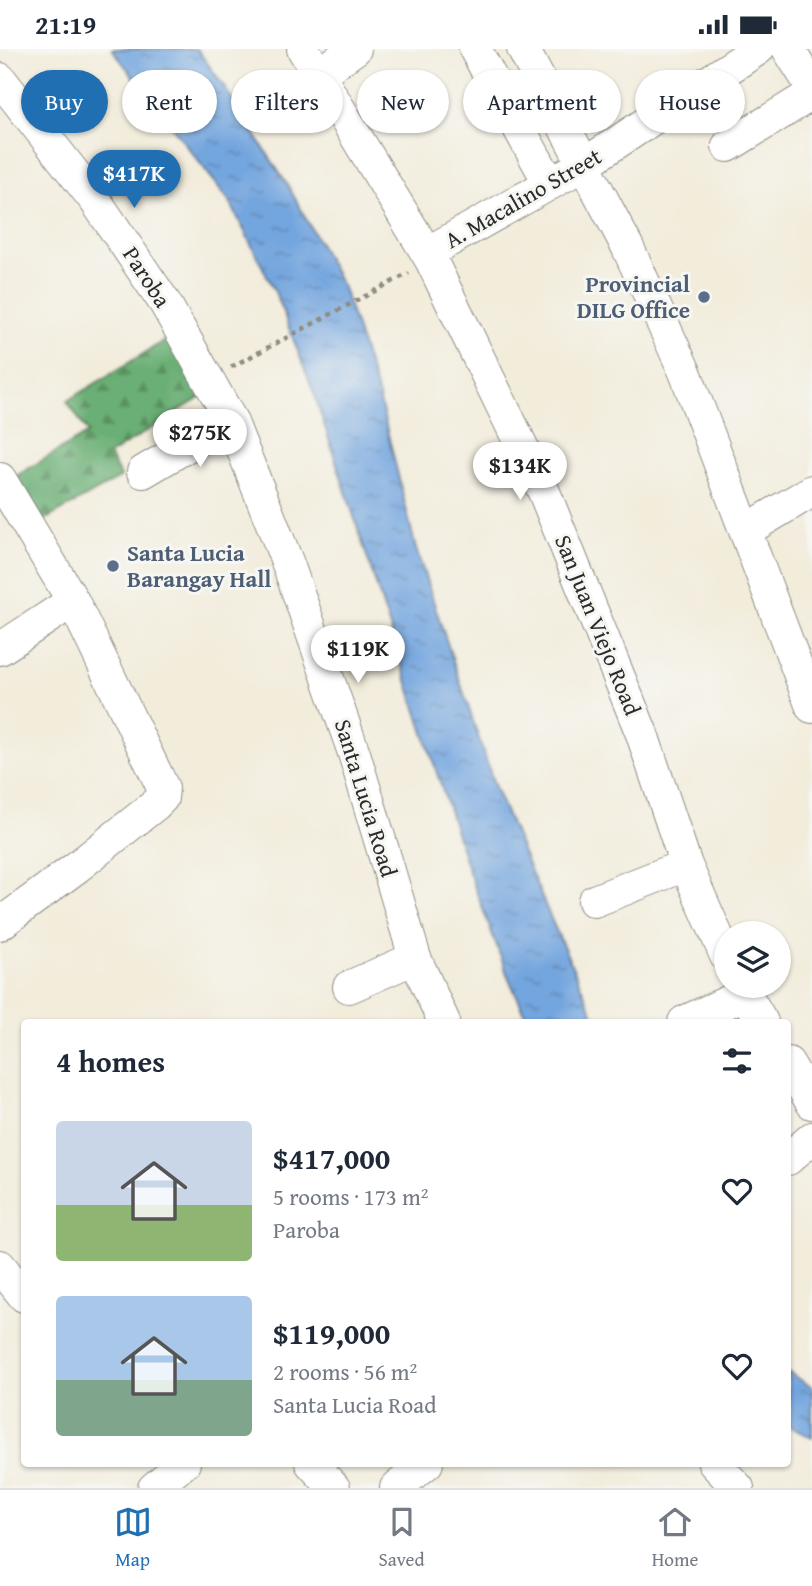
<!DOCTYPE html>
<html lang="en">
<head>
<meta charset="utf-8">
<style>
	:root { --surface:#fff; --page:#f6f6f7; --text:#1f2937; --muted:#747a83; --line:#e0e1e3; --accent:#1f6fb2 }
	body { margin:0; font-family:"Gentium Book Plus",serif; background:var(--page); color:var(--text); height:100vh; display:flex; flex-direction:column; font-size:26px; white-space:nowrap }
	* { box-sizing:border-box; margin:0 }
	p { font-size:23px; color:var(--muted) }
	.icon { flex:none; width:38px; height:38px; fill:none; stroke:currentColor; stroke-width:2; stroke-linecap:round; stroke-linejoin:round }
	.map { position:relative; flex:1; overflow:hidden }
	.side { position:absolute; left:21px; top:970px; width:770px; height:448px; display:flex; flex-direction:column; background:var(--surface); border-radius:7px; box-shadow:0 2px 5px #0004 }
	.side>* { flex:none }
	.guide { position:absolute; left:21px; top:21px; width:770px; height:63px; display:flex; gap:14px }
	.controls { position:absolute; left:714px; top:872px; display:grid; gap:14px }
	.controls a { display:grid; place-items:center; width:77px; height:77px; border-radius:50%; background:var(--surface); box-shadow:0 2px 5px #0004; font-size:35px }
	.price { position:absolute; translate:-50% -60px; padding:0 16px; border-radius:24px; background:#fff; color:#222; font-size:23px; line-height:46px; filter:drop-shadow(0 2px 4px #0008) }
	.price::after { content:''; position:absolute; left:50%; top:42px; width:21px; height:16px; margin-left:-10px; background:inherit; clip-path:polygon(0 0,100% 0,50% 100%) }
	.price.current { background:var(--accent); color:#fff }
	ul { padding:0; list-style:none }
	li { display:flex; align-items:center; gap:21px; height:175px; padding:0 35px }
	li span { display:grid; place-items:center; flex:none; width:196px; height:140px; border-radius:7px; color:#555 }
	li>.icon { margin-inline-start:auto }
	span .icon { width:84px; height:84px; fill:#fffc; stroke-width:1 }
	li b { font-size:30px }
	h2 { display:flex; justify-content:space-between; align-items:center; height:84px; padding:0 35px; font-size:30px }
	.chip { padding:0 24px; border-radius:32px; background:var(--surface); box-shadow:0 2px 5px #0004; font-size:24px; line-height:63px }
	.chip.current { background:var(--accent); color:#fff }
	.status { display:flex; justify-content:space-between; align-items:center; height:49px; padding:0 35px; background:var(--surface); direction:ltr }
	.status svg { height:19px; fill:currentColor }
	.tab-bar { display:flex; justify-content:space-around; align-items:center; height:98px; border-top:2px solid var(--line); background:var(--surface); font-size:19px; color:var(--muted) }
	.tab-bar a { display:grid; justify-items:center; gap:4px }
	.tab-bar .current { color:var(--accent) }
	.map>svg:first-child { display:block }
	.forest { fill:url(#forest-firs); stroke:#4b6d50; stroke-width:2 }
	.water { fill:url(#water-ripples); stroke:#4f6884; stroke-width:2 }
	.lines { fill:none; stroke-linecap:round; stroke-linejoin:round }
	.minor-casing { stroke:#8e8c83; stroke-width:34 }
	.path { stroke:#8e8c83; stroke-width:4.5; stroke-dasharray:5 5; stroke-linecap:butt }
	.minor { stroke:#fff; stroke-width:32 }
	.service-dot { fill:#5c6f8a; stroke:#f6f6f2; stroke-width:2.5 }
	.labels { text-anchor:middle; stroke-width:6; stroke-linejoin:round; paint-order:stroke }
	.street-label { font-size:23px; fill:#2b2b2b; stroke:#f6f6f2 }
	.service-label { font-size:23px; font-weight:bold; fill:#4e5e75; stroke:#f6f6f2; text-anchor:end }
</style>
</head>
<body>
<div class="status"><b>21:19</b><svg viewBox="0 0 49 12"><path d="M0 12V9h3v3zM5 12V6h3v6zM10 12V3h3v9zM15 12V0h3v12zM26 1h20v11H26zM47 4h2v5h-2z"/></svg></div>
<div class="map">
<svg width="812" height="1439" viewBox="0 0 812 1439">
	<defs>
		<pattern id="forest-firs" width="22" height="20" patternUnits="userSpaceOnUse" patternTransform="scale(1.75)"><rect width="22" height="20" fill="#6baf74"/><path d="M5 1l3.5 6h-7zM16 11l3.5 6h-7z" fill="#588f5f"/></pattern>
		<pattern id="water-ripples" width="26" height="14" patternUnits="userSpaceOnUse" patternTransform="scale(1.75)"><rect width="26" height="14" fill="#73a5de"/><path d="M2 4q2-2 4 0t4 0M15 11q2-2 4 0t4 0" fill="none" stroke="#5f87b4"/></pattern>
	</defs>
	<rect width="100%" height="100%" fill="#f6f6f2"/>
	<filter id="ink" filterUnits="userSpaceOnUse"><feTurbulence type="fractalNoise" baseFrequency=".0143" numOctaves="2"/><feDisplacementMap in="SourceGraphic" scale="14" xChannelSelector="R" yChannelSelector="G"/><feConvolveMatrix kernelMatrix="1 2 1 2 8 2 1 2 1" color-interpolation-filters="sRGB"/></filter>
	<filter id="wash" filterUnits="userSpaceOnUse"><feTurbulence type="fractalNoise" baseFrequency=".00686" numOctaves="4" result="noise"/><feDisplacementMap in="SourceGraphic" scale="28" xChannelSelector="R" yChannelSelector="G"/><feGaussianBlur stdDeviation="1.57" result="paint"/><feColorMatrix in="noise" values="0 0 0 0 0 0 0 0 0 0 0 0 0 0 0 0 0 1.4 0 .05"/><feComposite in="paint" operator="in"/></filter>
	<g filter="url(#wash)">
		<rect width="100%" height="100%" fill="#f2ecdb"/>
		<path class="forest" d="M174,286L209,343L109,406L121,428L43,472L16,427L88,384L67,352Z"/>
		<path class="water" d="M112,0H197L223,36L290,140L343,239L379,348L416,500L496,741L552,872L597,973H529L509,930L469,823L314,344L275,243L230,153Z
			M788,1323L812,1338V1389L788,1377Z"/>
	</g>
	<g filter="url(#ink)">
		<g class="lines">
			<defs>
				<path id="minor" d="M303,0L431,211L544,443L642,685L686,816L726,907
					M475,0L550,135
					M523,0L627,197L685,323L812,658
					M788,0L812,38
					M319,25L355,0
					M0,30L95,151L165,254L231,371L288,515L354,704L415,909L444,973
					M728,97L812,45
					M427,204L583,116L758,0
					M143,423L231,371
					M0,430L73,552L163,739L162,749L155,756L77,818L0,875
					M745,482L812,442
					M0,600L73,552
					M594,852L686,816
					M740,936L762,973
					M349,938L415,909
					M684,973L745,945
					M788,1014L812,1054
					M788,1110L812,1089
					M0,1217L24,1247
					M311,1414L334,1439
					M714,1414L738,1439
					M154,1439L184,1414
					M396,1439L427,1414"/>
			</defs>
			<use href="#minor" class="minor-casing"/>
			<path class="path" d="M231,318L409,224"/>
			<use href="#minor" class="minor"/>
		</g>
	</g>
	<g class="service-dot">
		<circle cx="704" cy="248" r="7"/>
		<circle cx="113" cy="517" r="7"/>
	</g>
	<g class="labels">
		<g class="street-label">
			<text transform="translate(523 149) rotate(-30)" y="8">A. Macalino Street</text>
			<text transform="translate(147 228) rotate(57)" y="8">Paroba</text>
			<text transform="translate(598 576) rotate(68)" y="8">San Juan Viejo Road</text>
			<text transform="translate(366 749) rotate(73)" y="8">Santa Lucia Road</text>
		</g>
		<g class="service-label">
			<text x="690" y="243">Provincial<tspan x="690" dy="26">DILG Office</tspan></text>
			<text x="127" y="512" text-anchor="start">Santa Lucia<tspan x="127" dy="26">Barangay Hall</tspan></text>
		</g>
	</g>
</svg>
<div class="controls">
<a><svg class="icon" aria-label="layers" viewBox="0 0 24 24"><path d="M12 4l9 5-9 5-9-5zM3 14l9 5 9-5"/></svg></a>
</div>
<b class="price current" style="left:134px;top:161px">$417K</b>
<b class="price" style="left:200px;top:420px">$275K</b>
<b class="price" style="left:520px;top:453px">$134K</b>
<b class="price" style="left:358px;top:636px">$119K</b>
<div class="guide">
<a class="chip current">Buy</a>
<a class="chip">Rent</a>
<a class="chip">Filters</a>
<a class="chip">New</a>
<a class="chip">Apartment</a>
<a class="chip">House</a>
</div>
<section class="side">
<h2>4 homes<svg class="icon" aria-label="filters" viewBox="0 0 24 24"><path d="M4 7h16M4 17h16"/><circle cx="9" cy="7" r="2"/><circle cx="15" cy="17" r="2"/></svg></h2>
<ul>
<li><span style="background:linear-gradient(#c9d6e8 60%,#8fb573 0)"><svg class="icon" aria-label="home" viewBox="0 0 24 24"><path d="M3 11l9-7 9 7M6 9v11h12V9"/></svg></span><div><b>$417,000</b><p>5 rooms · 173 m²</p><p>Paroba</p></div><svg class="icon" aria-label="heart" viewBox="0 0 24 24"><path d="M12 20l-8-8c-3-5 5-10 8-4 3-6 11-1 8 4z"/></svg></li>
<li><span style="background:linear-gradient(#a9c7e8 60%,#7fa58c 0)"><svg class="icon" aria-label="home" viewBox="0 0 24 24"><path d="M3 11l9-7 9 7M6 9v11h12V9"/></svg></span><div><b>$119,000</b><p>2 rooms · 56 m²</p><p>Santa Lucia Road</p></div><svg class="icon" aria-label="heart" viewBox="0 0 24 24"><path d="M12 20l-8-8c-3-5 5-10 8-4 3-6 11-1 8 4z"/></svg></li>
</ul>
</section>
</div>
<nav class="tab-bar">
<a class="current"><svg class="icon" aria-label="map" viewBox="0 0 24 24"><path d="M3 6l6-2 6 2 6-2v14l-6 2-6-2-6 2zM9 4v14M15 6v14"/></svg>Map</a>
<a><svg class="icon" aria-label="saved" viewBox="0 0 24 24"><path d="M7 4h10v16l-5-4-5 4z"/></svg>Saved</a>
<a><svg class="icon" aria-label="home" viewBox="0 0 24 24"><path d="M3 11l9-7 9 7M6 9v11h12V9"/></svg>Home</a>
</nav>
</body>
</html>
